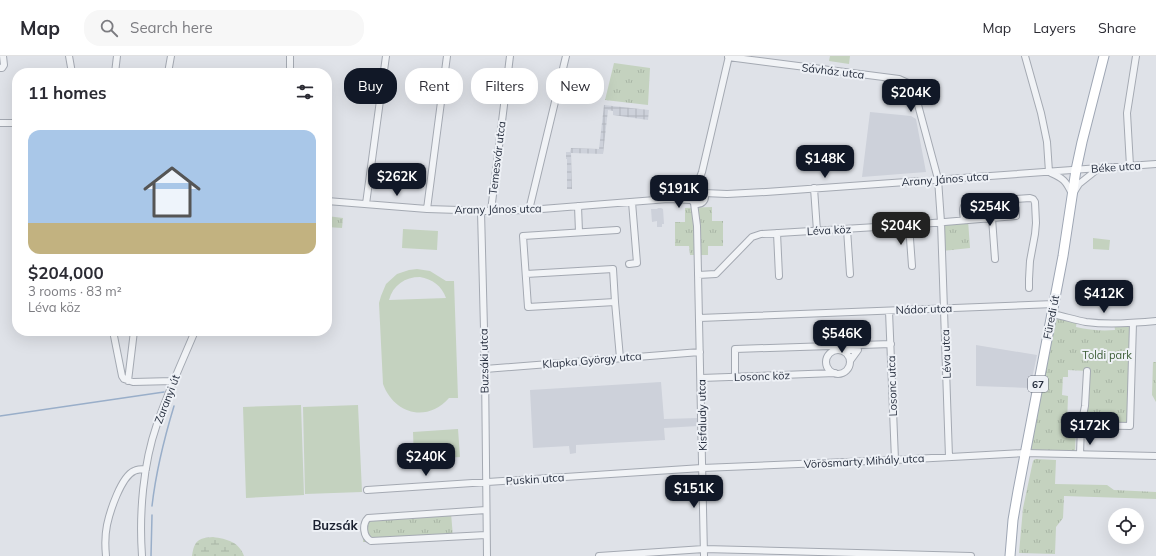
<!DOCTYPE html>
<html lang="en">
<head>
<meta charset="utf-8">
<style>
	:root { --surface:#fff; --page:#f7f7f7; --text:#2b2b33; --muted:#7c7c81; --line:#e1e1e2; --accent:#111827 }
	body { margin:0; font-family:Mulish,sans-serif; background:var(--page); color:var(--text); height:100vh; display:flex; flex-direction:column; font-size:15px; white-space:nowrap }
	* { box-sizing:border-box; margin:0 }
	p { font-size:13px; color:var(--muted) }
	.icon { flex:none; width:22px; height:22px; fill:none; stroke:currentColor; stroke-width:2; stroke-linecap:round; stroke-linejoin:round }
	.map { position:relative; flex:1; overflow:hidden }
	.drawer { position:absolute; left:12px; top:12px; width:320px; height:268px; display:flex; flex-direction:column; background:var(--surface); border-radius:16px; box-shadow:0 4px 16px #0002 }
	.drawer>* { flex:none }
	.guide { position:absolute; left:344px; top:12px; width:380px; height:36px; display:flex; gap:8px }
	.buttons { position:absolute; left:1108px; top:452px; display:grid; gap:8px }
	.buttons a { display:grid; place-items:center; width:36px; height:36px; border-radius:50%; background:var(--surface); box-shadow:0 4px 16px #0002; font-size:20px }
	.price { position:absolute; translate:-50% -34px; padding:0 9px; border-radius:8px; background:var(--accent); color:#fff; font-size:13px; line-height:26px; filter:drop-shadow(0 1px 2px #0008) }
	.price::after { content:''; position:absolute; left:50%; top:24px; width:12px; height:9px; margin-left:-6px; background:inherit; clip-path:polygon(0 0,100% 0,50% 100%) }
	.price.on { background:#222; color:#fff }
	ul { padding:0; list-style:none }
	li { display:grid; align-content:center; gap:8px; height:212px; padding:0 16px }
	li span { display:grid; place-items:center; height:124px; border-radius:12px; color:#555 }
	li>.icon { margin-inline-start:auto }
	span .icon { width:72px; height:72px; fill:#fffc; stroke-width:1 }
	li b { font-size:17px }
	h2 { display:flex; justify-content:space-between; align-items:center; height:48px; padding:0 16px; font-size:17px }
	.tag { padding:0 14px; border-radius:16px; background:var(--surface); box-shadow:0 4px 16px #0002; font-size:14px; line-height:36px }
	.tag.on { background:var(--accent); color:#fff }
	header { display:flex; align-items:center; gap:24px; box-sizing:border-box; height:56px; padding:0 20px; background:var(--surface); border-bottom:1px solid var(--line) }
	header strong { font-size:19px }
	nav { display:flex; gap:22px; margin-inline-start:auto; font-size:14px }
	.search { width:280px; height:36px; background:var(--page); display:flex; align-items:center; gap:10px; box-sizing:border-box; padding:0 14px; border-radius:16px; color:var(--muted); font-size:15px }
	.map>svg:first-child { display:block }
	.built { fill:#cdd1da }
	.industrial { fill:url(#industrial-grid) }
	.grass { fill:url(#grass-tufts) }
	.wetland { fill:url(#wetland-marsh) }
	.pitch { fill:#c4d2bf; fill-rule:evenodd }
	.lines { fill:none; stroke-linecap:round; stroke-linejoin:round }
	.stream { stroke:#99aec9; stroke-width:1.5 }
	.street-casing { stroke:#a4a9b2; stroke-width:8 }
	.primary-casing { stroke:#9ea6b4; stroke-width:11 }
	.street { stroke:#f1f3f6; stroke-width:6 }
	.primary { stroke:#fff; stroke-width:9 }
	.labels { text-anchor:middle; stroke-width:4; stroke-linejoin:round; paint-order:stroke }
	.shield { fill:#eef1f6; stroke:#636976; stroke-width:1 }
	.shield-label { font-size:10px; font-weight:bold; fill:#272f3f }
	.street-label { font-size:11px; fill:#272f3f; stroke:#eef1f6 }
	.park-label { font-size:11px; fill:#3a5b34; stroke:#eef1f6 }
	.quarter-label { font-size:13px; font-weight:bold; fill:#1a2030; stroke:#eef1f6 }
</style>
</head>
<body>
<header>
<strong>Map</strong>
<div class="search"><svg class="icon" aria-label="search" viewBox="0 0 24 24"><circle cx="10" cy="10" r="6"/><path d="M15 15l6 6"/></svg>Search here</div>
<nav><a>Map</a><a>Layers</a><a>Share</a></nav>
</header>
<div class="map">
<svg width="1156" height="500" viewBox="0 0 1156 500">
	<defs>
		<pattern id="industrial-grid" width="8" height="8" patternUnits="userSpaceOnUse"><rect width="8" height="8" fill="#cdd1da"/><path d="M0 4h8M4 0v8" fill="none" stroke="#b0b4bc"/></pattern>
		<pattern id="grass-tufts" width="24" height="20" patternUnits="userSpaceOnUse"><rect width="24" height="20" fill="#c4d2bf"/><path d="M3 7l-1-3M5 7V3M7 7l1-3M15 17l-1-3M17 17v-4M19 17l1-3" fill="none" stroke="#a8b5a5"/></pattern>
		<pattern id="wetland-marsh" width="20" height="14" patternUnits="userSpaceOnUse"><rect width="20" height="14" fill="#c4d2bf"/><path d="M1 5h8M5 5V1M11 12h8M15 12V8" fill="none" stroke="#a8b5a5"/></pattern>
	</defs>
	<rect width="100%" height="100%" fill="#dfe2e8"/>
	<path class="built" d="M870,56L911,60L916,63L926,116L862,121Z
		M658,152H661L663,153L664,168H662V171H657V165L652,166L651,153H657Z
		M976,289L1037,299L1030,332L976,330Z
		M661,326L664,363L697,362L698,370L664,372L665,384L576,389V397L570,398L569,390L533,392L530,334Z"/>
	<path class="industrial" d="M604,49L649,54L648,64L613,59V55L608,54L603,98L571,97L572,133H567V103H566V96H570L571,92L599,93Z"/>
	<path class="grass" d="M614,7L650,12L648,49L605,44Z
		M712,151V165H723V190H708V199H690L689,190H675V166H685V152Z
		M327,160L343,162L342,172L327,171Z
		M968,164L970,192L942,195L941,166Z
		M1052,258L1077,264L1076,271C1089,274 1101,275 1115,274L1114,267H1133L1130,370L1081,369L1087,315L1068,314V321H1063L1062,339L1068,340L1067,368L1076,369L1075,398L1025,397Z
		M1153,306H1156V346L1152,339Z
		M1035,403L1056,404L1055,428L1107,429L1114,434L1156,436V443L1064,440L1063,462L1056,471L1055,498L1019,497L1023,452L1033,405Z
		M451,457L453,481L363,486V462Z"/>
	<path class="wetland" d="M213,481C227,483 239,486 244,500H192C194,485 198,482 213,481Z"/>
	<path class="pitch" d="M830,0H850L849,8L829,5Z
		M403,173L438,175L437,194L402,192Z
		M1093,182L1110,184L1109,194L1093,193Z
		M417,213L430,215L446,225H454L458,342H449C427,367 394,358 383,328L379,247L381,240L386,228L397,218L409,214ZM420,221C432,223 442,230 446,242L389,244C393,229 405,221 420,221Z
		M301,349L304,439L246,442L243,351Z
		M358,349L362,436L305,438L303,351Z
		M458,373L460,401L414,404L413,376Z"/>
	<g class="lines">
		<path class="stream" d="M0,360L164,336
			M152,450C156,415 164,383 174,350
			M151,500L152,459"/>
		<defs>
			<path id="street" d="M69,0L72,17
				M290,0V17
				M1025,0L1041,57L1047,86L1049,116
				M728,1L899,23L908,27L914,34L938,123L941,166L949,401
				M0,12H2L4,9L3,0
				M115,17L117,0
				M168,17L171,0
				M0,67H17
				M1130,110L1127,57L1136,0
				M1051,117C1063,122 1066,125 1072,138
				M814,132L817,175
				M691 141a7 7 0 1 1 14 0a7 7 0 1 1-14 0Z
				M695,134L702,116L729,0
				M1074,136L1079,128L1099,112
				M704,137L727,138L766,136L1156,108
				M327,145L427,153L491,155L529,154L668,143L691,144
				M694,147L697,170L704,500
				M366,148L386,0
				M578,150L579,176
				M427,153L447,0
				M529,154L566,0
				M481,155L485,313L487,500
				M491,155L510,0
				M992,162L995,203
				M964,164C963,157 961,149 969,146L1030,142L1033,143L1035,146L1036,167L1035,178L1030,205L1029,223V232
				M909,169L912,210
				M847,173L850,218
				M617,174L523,180L528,251L615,246L620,302
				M777,177L779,220
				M629,208L637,207L632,146
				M526,218L613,213L615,246
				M698,219L716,218L752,181L761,178L909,169L1016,160V153
				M889,255L895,404
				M1052,258C1063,260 1075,264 1086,266C1109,269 1133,267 1156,265
				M699,262L1054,248
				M113,275L122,320L124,323L133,326L173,325
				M842,294H858L850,305
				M826 306a12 12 0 1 1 24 0a12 12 0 1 1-24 0Z
				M485,313L700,296
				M735,321V293L891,288
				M701,322L835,317
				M128,325L134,275
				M1081,369L1085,350L1087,315
				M1080,398L1081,369L1130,370L1133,267
				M367,434L702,412L895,404L1025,397L1156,400
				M486,454L368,462C362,468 363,481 371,485L486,479
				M106,500C105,490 105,479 107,469C110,455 121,421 134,415C138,413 142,413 146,413
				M142,500C139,458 143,408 157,368C168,336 182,306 195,275
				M599,500L704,493L971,500"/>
			<path id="primary" d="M1010,500L1013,464L1018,435L1063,200L1076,114L1082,86L1104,0"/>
		</defs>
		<use href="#street" class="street-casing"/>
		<use href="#primary" class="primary-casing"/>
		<use href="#street" class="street"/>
		<use href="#primary" class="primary"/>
	</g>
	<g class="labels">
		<rect class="shield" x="1028" y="320" width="20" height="16" rx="3"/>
		<g class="shield-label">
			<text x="1038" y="332">67</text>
		</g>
		<g class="street-label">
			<text transform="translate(833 15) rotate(7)" y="4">Sávház utca</text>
			<text transform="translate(497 102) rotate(-83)" y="4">Temesvár utca</text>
			<text transform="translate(1116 111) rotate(-4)" y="4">Béke utca</text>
			<text transform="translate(945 123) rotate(-4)" y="4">Arany János utca</text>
			<text transform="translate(498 153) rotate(-1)" y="4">Arany János utca</text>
			<text transform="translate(829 174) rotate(-3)" y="4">Léva köz</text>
			<text transform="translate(924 253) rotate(-2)" y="4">Nádor utca</text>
			<text transform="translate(1051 261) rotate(-79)" y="4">Füredi út</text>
			<text transform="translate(946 298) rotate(-92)" y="4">Léva utca</text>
			<text transform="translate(592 304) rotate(-5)" y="4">Klapka György utca</text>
			<text transform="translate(484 305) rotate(-91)" y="4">Buzsáki utca</text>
			<text transform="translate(762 320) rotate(-2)" y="4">Losonc köz</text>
			<text transform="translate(892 330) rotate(-92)" y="4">Losonc utca</text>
			<text transform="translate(167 343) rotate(-69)" y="4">Zaranyi út</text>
			<text transform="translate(702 359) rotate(-91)" y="4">Kisfaludy utca</text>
			<text transform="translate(864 405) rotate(-3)" y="4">Vörösmarty Mihály utca</text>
			<text transform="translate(535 423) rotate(-4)" y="4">Puskin utca</text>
		</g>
		<g class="park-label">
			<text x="1107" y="303">Toldi park</text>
		</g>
		<g class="quarter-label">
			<text x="335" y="474">Buzsák</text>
		</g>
	</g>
</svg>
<div class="buttons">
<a><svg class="icon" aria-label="locate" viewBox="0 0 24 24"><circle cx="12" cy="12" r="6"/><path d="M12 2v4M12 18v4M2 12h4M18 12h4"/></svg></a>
</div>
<b class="price" style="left:911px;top:57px">$204K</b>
<b class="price" style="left:825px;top:123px">$148K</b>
<b class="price" style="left:397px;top:141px">$262K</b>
<b class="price" style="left:679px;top:153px">$191K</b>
<b class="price" style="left:990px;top:171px">$254K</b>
<b class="price on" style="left:901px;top:190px">$204K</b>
<b class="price" style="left:1104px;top:258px">$412K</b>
<b class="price" style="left:842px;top:298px">$546K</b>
<b class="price" style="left:1090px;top:390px">$172K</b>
<b class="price" style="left:426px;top:421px">$240K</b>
<b class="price" style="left:694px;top:453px">$151K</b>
<div class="guide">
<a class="tag on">Buy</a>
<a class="tag">Rent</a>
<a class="tag">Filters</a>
<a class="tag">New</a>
</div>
<section class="drawer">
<h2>11 homes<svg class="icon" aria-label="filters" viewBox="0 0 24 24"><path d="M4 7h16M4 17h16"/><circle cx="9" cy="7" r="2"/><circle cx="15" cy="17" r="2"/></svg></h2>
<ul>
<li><span style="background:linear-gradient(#a9c7e8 75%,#c2b280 0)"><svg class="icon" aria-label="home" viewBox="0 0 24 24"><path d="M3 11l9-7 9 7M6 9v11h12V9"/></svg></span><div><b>$204,000</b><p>3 rooms · 83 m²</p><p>Léva köz</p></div></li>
</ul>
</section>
</div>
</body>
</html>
